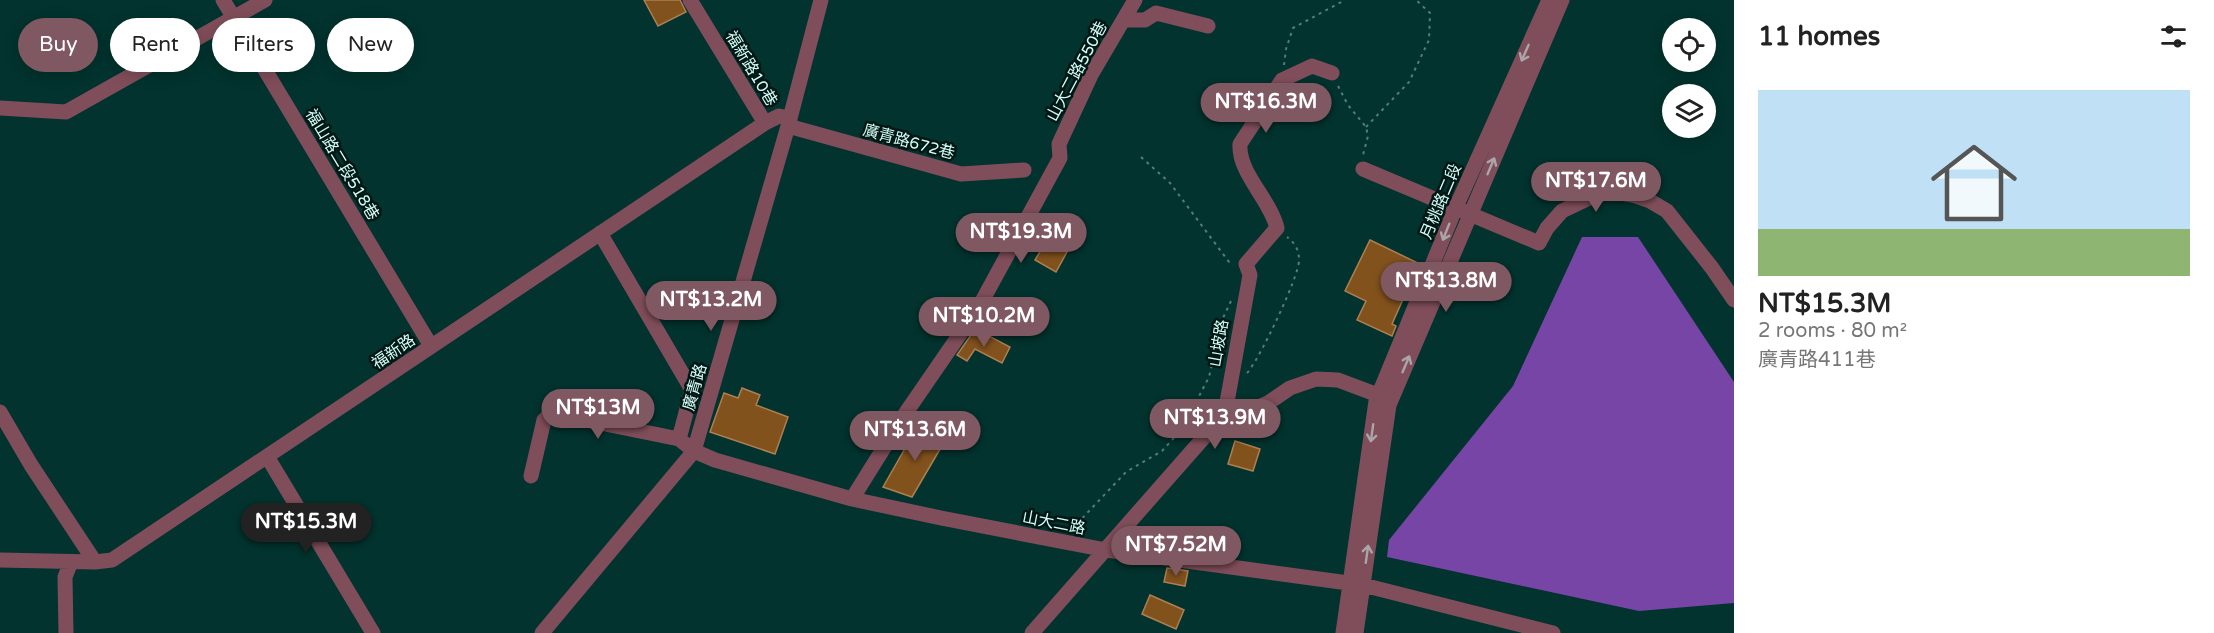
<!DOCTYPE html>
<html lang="en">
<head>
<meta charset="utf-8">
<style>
	:root { --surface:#fff; --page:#f6f6f6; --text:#222; --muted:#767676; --accent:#805861 }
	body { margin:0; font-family:"Varela Round","Noto Sans TC",sans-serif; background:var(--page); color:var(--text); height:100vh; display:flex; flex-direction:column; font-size:22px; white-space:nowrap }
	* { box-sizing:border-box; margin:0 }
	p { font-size:20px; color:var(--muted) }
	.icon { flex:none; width:33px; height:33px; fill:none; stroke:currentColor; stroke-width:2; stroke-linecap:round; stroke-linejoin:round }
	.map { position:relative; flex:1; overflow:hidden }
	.sheet { display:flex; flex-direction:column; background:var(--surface); width:480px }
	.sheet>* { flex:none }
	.banner { position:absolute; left:18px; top:18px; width:570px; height:54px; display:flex; gap:12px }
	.controls { position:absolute; left:1662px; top:18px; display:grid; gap:12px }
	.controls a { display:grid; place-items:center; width:54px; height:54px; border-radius:50%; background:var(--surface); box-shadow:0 3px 15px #0003; font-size:30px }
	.price { position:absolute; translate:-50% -51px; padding:0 14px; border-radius:21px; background:var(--accent); color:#fff; font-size:20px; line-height:39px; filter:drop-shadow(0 2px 3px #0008) }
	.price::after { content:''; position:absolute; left:50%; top:36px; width:18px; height:14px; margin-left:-9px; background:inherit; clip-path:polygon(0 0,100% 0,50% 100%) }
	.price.active { background:#222; color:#fff }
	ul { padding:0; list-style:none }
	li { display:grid; align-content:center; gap:12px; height:318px; padding:0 24px }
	li span { display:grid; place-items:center; height:186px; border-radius:0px; color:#555 }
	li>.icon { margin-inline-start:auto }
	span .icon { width:108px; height:108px; fill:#fffc; stroke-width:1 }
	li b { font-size:26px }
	h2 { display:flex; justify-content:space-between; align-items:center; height:72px; padding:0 24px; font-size:26px }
	.tag { padding:0 21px; border-radius:27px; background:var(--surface); box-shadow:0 3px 15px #0003; font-size:21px; line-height:54px }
	.tag.active { background:var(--accent); color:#fff }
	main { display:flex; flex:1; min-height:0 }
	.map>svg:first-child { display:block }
	.water { fill:#7645a6 }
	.building { fill:#82521d; stroke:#ad7f53; stroke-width:1.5 }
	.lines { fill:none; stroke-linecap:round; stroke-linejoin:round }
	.path { stroke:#517f79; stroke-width:2; stroke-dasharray:3 4.5; stroke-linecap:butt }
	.minor { stroke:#804e5a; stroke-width:15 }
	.oneway { stroke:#aaa5a8 }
	.labels { text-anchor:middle; stroke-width:5; stroke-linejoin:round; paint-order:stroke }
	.street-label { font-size:16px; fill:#d5fcf6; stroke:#001815 }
</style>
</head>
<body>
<main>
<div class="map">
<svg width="1734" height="633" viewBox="0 0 1734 633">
	<rect width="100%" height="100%" fill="#02332e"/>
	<path class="water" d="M1582,237H1638L1734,382V603L1639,611L1387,557L1389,540L1513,386Z"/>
	<path class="building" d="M644,0H680L686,12L658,26Z
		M1047,240L1067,252L1056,272L1035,260Z
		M1370,240L1422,265L1412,288L1409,286L1392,324L1396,326L1392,336L1357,320L1366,301L1345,291Z
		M973,332L987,341L989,336L1010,347L1002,363L975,349L967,361L957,355Z
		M742,388L760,395L756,405L788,417L775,454L710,432L724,393L738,398Z
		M919,424L946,439L912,497L883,487Z
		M1235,441L1260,449L1253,471L1228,464Z
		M1167,568L1188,571L1185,586L1164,582Z
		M1150,595L1184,610L1176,629L1142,614Z"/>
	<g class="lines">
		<path class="path" d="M1284,65L1286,49L1293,28L1345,0
			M1338,86L1348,105L1366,127L1368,136L1363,155
			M1366,127L1409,82L1429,40L1430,13L1416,0
			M1141,157L1170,183L1232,266
			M1247,373C1258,362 1300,275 1299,260C1299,250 1295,243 1287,237
			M1072,529L1126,472L1162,451L1182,429L1209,377L1222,320L1231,301"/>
		<path class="minor" d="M223,0L431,346
			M690,0L765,123
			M1124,20H1145L1156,13L1208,26
			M0,108L66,112L265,0
			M788,126L961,174L1024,170
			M1363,169L1539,243L1547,228L1562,211L1587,199L1610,191L1632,195L1650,201L1667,211L1712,268L1734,300
			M600,233L692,390L679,439
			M0,412L31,465L95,562
			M1214,426L1268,403L1290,388L1316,379L1338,380L1378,395
			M268,458L373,633
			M531,476L544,420L551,413L679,439L694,451L715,460L852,499L941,518L1106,550L1363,585L1553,633
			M852,499L905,414L980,305L1060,158L1059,144L1091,75L1135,0
			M0,560L95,562L112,560L765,123L779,116L789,118
			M66,633L65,577L71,562
			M542,633L694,451L788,126L821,0
			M1032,633L1214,426L1227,402L1250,275L1246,264L1277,228C1270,199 1238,173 1240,144L1282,80L1312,66L1332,73
			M1343,633L1376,401L1456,207L1549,0
			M1356,633L1389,405L1562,0"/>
	</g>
	<defs><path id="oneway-shaft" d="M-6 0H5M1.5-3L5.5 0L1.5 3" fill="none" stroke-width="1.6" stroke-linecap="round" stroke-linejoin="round" transform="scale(1.5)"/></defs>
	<g class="oneway">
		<use href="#oneway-shaft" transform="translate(1525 53) rotate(114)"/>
		<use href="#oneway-shaft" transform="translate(1491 166) rotate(-67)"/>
		<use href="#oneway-shaft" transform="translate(1446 232) rotate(112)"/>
		<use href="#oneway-shaft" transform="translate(1406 364) rotate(-67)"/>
		<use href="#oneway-shaft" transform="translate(1372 433) rotate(98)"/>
		<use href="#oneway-shaft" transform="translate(1367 554) rotate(-82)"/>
	</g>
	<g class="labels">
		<g class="street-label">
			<text transform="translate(752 68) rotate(59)" y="6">福新路10巷</text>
			<text transform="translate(1076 71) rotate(-62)" y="6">山大二路550巷</text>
			<text transform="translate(909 141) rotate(15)" y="6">廣青路672巷</text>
			<text transform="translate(343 164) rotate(59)" y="6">福山路二段518巷</text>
			<text transform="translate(1440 201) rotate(-67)" y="6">月桃路二段</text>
			<text transform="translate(1218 343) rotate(-80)" y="6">山坡路</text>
			<text transform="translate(393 351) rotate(-34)" y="6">福新路</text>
			<text transform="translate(694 387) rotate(-74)" y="6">廣青路</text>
			<text transform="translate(1054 522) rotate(11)" y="6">山大二路</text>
		</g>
	</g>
</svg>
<div class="controls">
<a><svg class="icon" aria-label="locate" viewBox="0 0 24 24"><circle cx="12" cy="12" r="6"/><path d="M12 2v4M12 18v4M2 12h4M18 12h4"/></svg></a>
<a><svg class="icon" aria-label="layers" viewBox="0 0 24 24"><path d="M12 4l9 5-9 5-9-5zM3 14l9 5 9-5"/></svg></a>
</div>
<b class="price" style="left:1266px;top:134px">NT$16.3M</b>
<b class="price" style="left:1596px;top:213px">NT$17.6M</b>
<b class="price" style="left:1021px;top:264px">NT$19.3M</b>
<b class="price" style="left:1446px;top:313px">NT$13.8M</b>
<b class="price" style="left:711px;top:332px">NT$13.2M</b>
<b class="price" style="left:984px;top:348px">NT$10.2M</b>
<b class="price" style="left:598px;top:440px">NT$13M</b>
<b class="price" style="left:1215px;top:450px">NT$13.9M</b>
<b class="price" style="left:915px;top:462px">NT$13.6M</b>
<b class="price active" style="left:306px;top:554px">NT$15.3M</b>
<b class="price" style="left:1176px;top:577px">NT$7.52M</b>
<div class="banner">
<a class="tag active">Buy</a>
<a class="tag">Rent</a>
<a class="tag">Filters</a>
<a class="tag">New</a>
</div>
</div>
<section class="sheet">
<h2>11 homes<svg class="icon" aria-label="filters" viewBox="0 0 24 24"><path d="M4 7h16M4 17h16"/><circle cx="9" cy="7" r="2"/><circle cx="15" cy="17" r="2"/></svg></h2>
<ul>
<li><span style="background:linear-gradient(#bfe0f5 75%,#8fb573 0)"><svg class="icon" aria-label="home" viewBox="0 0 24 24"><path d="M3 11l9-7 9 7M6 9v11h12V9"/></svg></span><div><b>NT$15.3M</b><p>2 rooms · 80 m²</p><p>廣青路411巷</p></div></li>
</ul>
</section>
</main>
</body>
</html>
